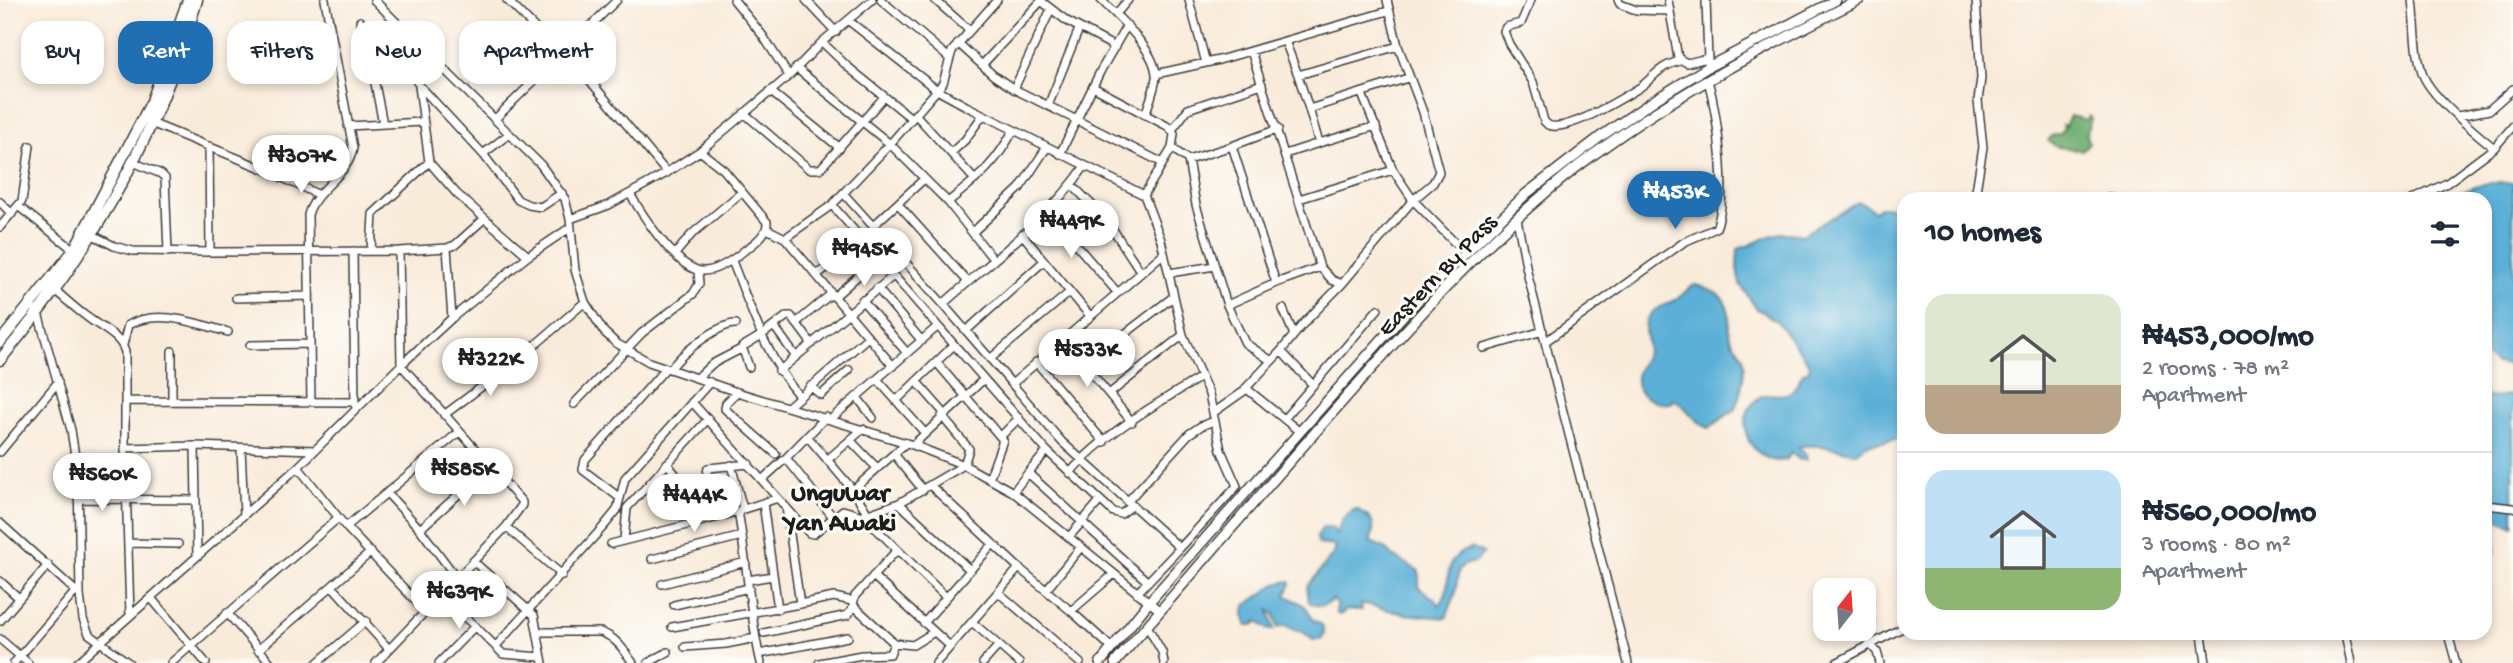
<!DOCTYPE html>
<html lang="en">
<head>
<meta charset="utf-8">
<style>
	:root { --surface:#fff; --page:#f2f2f3; --text:#1f2937; --muted:#747a83; --line:#e0e1e3; --accent:#1f6fb2 }
	body { margin:0; font-family:"Gochi Hand",sans-serif; background:var(--page); color:var(--text); height:100vh; display:flex; flex-direction:column; font-size:26px; white-space:nowrap }
	* { box-sizing:border-box; margin:0 }
	p { font-size:23px; color:var(--muted) }
	.icon { flex:none; width:38px; height:38px; fill:none; stroke:currentColor; stroke-width:2; stroke-linecap:round; stroke-linejoin:round }
	.map { position:relative; flex:1; overflow:hidden }
	.drawer { position:absolute; left:1897px; top:192px; width:595px; height:448px; display:flex; flex-direction:column; background:var(--surface); border-radius:21px; box-shadow:0 4px 10px #0003 }
	.drawer>* { flex:none }
	.top-card { position:absolute; left:21px; top:21px; width:665px; height:63px; display:flex; gap:14px }
	.needle { width:46px; rotate:17deg }
	.controls { position:absolute; left:1813px; top:578px; display:grid; gap:14px }
	.controls a { display:grid; place-items:center; width:63px; height:63px; border-radius:14px; background:var(--surface); box-shadow:0 4px 10px #0003; font-size:35px }
	.price { position:absolute; translate:-50% -60px; padding:0 16px; border-radius:24px; background:#fff; color:#222; font-size:23px; line-height:46px; filter:drop-shadow(0 2px 4px #0008) }
	.price::after { content:''; position:absolute; left:50%; top:42px; width:21px; height:16px; margin-left:-10px; background:inherit; clip-path:polygon(0 0,100% 0,50% 100%) }
	.price.selected { background:var(--accent); color:#fff }
	ul { padding:0; list-style:none }
	li { display:flex; align-items:center; gap:21px; height:175px; padding:0 28px }
	li+li { border-top:2px solid var(--line) }
	li span { display:grid; place-items:center; flex:none; width:196px; height:140px; border-radius:21px; color:#555 }
	li>.icon { margin-inline-start:auto }
	span .icon { width:84px; height:84px; fill:#fffc; stroke-width:1 }
	li b { font-size:30px }
	h2 { display:flex; justify-content:space-between; align-items:center; height:84px; padding:0 28px; font-size:30px }
	.chip { padding:0 24px; border-radius:21px; background:var(--surface); box-shadow:0 4px 10px #0003; font-size:24px; line-height:63px }
	.chip.selected { background:var(--accent); color:#fff }
	.map>svg:first-child { display:block }
	.forest { fill:#6cac6e; stroke:#446445; stroke-width:2 }
	.water { fill:#5bb0d7; stroke:#3c667a; stroke-width:2 }
	.lines { fill:none; stroke-linecap:round; stroke-linejoin:round }
	.minor-casing { stroke:#3d3b38; stroke-width:10 }
	.major-casing { stroke:#3d3b38; stroke-width:12 }
	.highway-casing { stroke:#3d3b38; stroke-width:13 }
	.minor { stroke:#fff; stroke-width:7 }
	.major { stroke:#fff; stroke-width:9 }
	.highway { stroke:#fff; stroke-width:10 }
	.labels { text-anchor:middle; stroke-width:6; stroke-linejoin:round; paint-order:stroke }
	.street-label { font-size:24px; fill:#1c1c1c; stroke:#fdfcf7 }
	.neighbourhood-label { font-size:26px; font-weight:bold; fill:#1c1c1c; stroke:#fdfcf7 }
</style>
</head>
<body>
<div class="map">
<svg width="2513" height="663" viewBox="0 0 2513 663">
	<rect width="100%" height="100%" fill="#fdfcf7"/>
	<filter id="ink" filterUnits="userSpaceOnUse"><feTurbulence type="fractalNoise" baseFrequency=".0143" numOctaves="2"/><feDisplacementMap in="SourceGraphic" scale="14" xChannelSelector="R" yChannelSelector="G"/><feConvolveMatrix kernelMatrix="1 2 1 2 8 2 1 2 1" color-interpolation-filters="sRGB"/></filter>
	<filter id="wash" filterUnits="userSpaceOnUse"><feTurbulence type="fractalNoise" baseFrequency=".00686" numOctaves="4" result="noise"/><feDisplacementMap in="SourceGraphic" scale="28" xChannelSelector="R" yChannelSelector="G"/><feGaussianBlur stdDeviation="1.57" result="paint"/><feColorMatrix in="noise" values="0 0 0 0 0 0 0 0 0 0 0 0 0 0 0 0 0 1.4 0 .05"/><feComposite in="paint" operator="in"/></filter>
	<g filter="url(#wash)">
		<rect width="100%" height="100%" fill="#f9ebda"/>
		<path class="forest" d="M2070,116L2086,120L2089,116L2091,119L2086,136L2089,143L2082,150L2057,147L2048,141L2051,136L2061,134L2064,128L2063,125L2065,126Z"/>
		<path class="water" d="M2487,183H2513V371L2507,364L2495,363L2485,355V200L2452,199L2455,194Z
			M1904,201V414L1899,420L1904,425V438L1866,445L1856,453C1836,449 1818,443 1798,447L1806,455L1807,460H1800L1791,453L1787,459C1775,463 1768,460 1758,452C1742,439 1741,413 1757,399C1769,389 1784,400 1792,391C1796,387 1800,378 1803,373L1809,372V364L1777,321L1756,308L1740,284L1737,268L1738,249C1765,242 1770,228 1802,235L1858,202L1864,204L1874,211L1880,207H1893L1895,202Z
			M1695,285C1712,288 1727,295 1729,315C1730,322 1727,328 1730,336C1732,343 1738,348 1742,355C1748,367 1740,396 1735,409L1709,428C1694,422 1688,408 1674,399L1670,403C1655,405 1634,395 1636,377C1637,368 1645,360 1647,351C1649,340 1640,327 1650,315C1657,306 1670,304 1678,298C1685,294 1687,288 1695,285Z
			M2507,395L2513,396V526L2494,518L2489,521L2490,528L2495,532V551L2490,557L2485,554V396L2494,398Z
			M1356,509C1373,517 1377,525 1370,542L1385,548L1393,556L1419,571V588L1435,599L1439,605C1457,588 1435,559 1472,548L1483,553L1476,562L1466,564L1459,569L1455,595L1446,618L1404,614L1365,604L1361,605L1362,610H1346L1340,615L1336,613L1337,605L1333,599C1325,606 1319,608 1309,602L1307,587L1334,553L1336,546L1318,544L1317,537L1323,527L1333,528L1336,535C1341,522 1342,516 1356,509Z
			M1288,581L1291,583L1286,595L1305,606L1313,620L1322,625L1324,633L1322,639L1314,641L1302,631H1297L1285,625L1278,628L1274,614L1269,610L1274,630H1269L1257,621L1254,625H1247L1244,614L1245,606L1276,584Z"/>
	</g>
	<g filter="url(#ink)">
		<g class="lines">
			<defs>
				<path id="minor" d="M374,0L541,165L565,199L570,219L575,270L585,302L604,332L616,343L649,362L737,392L913,445L964,465L1013,492L1159,610
					M507,0L562,55
					M734,0L763,36L789,76
					M806,0L836,32
					M881,0L949,58
					M935,0L969,30
					M1101,0C1118,17 1157,51 1156,77C1155,89 1149,103 1145,115
					M1189,0L1206,63
					M1531,0L1521,23L1506,27L1504,31L1509,44L1533,82L1544,121L1548,125C1567,133 1621,99 1639,88C1656,76 1657,67 1680,61
					M1618,0L1620,4L1636,10L1669,11
					M1668,0L1678,58L1687,63L1708,58
					M1706,0L1708,62
					M2413,0C2416,24 2415,52 2423,75C2432,98 2474,131 2494,148
					M1041,1L1067,21L1115,47
					M1116,14L1128,0
					M360,21L365,33L383,124
					M1285,41L1298,75L1309,109L1408,78
					M822,42L848,67L911,118
					M958,43L993,75L1014,89L1163,163
					M426,51L410,68V72L419,85L483,154L518,200L529,205L541,207L562,193
					M1251,51L1320,267L1332,280L1342,284L1303,324L1281,351
					M566,52L667,173
					M982,65L1042,0
					M796,68L890,144L948,202L993,259
					M1156,74L1219,60L1388,11
					M1298,75L1398,46
					M419,86L429,162L457,194L528,256
					M1093,87L1169,127L1174,134L1172,148L1144,195
					M1014,89L1051,9
					M770,91L840,148
					M1362,94L1393,170
					M1048,106L1079,29
					M1309,109L1319,143L1376,126
					M744,113L809,169H820L884,97
					M915,114L975,180
					M2458,116L2489,110L2513,89
					M495,119L617,0
					M151,123L264,169L319,195
					M348,126L423,122
					M1172,130L1188,109L1262,84
					M209,146L210,252
					M1172,148L1188,160L1196,205L1227,305L1245,343L1270,360
					M951,153L965,140L983,115
					M483,154L509,134
					M1060,154L1101,70L1127,25
					M1285,154L1319,143
					M1188,160L1232,146
					M133,162L161,174L165,178L168,252
					M1072,185L1106,219L1141,272
					M843,193L943,304L1062,442L1180,548L1237,486L1221,450L1209,394L1183,335L1161,240L1144,195L966,106L937,90L849,21
					M630,194C642,214 673,263 697,270C712,275 734,259 745,250C754,244 768,233 767,222L724,170L700,151
					M1299,199L1393,170L1413,200L1454,242
					M1972,200L1976,191L1983,147L1978,101L1981,78L1976,0
					M2101,200L2110,197L2118,200
					M2412,200L2447,183L2494,148L2513,126
					M0,202L12,214
					M948,202C979,177 994,166 1013,131
					M898,204L968,282
					M832,205L1047,451L1113,512L1121,514L1132,506
					M18,206L74,250
					M1047,211L1117,292
					M570,219L609,205L663,175L700,151L789,76L822,42L872,0
					M1517,219L1528,276L1628,663
					M873,226L924,179
					M0,227L22,201L30,146
					M767,229L785,238L832,205L890,144L943,83L952,51L997,0
					M973,232L1020,188L1047,147
					M1022,234L1090,316
					M93,235L114,246L133,251L210,252L399,251L447,248L455,245L484,219
					M785,238L893,366
					M447,248L452,318
					M353,251L355,405
					M371,251L373,214L429,162
					M675,254L692,234L742,192
					M732,261C751,308 766,357 799,396
					M1169,273L1215,266
					M816,275L863,243
					M1276,283L1320,267
					M1342,284L1413,200L1433,183L1439,172L1423,112L1398,46L1387,0
					M877,288L922,341
					M56,291C66,300 76,309 87,317C101,328 120,335 125,352V448L130,615
					M834,297L877,259
					M236,298L309,296
					M862,300L907,353
					M943,304C992,260 1048,220 1085,166
					M1227,305L1276,283L1232,146L1278,129
					M1283,309L1294,335
					M35,310L38,313L71,430L78,476L80,595L83,619L89,634L129,663
					M796,323L831,294
					M774,326L796,357
					M966,331L1044,261
					M1063,339L1132,422
					M1546,341L1684,242L1716,228C1729,197 1717,113 1708,80
					M123,345L128,325C159,308 197,324 228,332
					M250,345L310,344
					M1484,348L1543,331
					M172,351V401
					M990,359L1070,292
					M1036,362L1104,442
					M937,363L1003,440L989,479
					M749,367L742,347L762,335L787,316H791L812,344
					M1088,368L1113,343L1173,297
					M671,369C680,354 720,323 736,324
					M779,371L893,276
					M697,378L712,364L741,349
					M877,379L924,432
					M917,382L945,414
					M1012,384L1164,253
					M810,386L821,395L849,370
					M1245,389L1281,351L1313,385
					M737,392L726,403L725,409L776,454
					M1109,394L1183,335
					M857,397L873,418
					M897,400L954,345
					M126,401L355,402
					M311,402L308,215C315,188 349,176 353,148L325,0
					M692,402L809,533L813,534L843,510L863,516L946,597
					M574,404L642,333L693,294L699,284L698,271
					M789,406L868,337
					M1213,413L1247,389L1300,432
					M444,415L520,358L585,302
					M831,419L937,327
					M1284,419L1378,309
					M807,436L853,490L868,514
					M1001,436L1019,418
					M850,440L877,468
					M913,445L984,379
					M195,446L197,556
					M125,448L195,446L315,450
					M241,448L244,515
					M1047,451L1028,473L1148,582
					M0,452L58,382
					M894,454L923,490
					M786,458L833,517
					M827,460L863,429
					M667,463L679,479L695,522
					M731,465L743,509
					M298,467L346,527L425,611
					M1070,473C1100,436 1159,402 1201,377
					M763,479L786,458L826,417
					M931,486L1019,568L1071,611L1114,574
					M853,490L906,443
					M1013,492L1028,473
					M387,493L420,529L456,577
					M620,498L583,470L585,460L666,368
					M78,499L196,500
					M1127,502L1189,434L1201,426L1214,421
					M763,503L778,609
					M899,503L970,570
					M2485,505L2513,508
					M738,511C747,561 749,613 761,663
					M863,516L899,503L964,465L969,449L942,416
					M719,517L707,473L708,468L749,464
					M0,523L80,595
					M346,527L459,432
					M506,527L562,575
					M420,529L490,466
					M1069,537L1099,502
					M624,540L627,508L708,419
					M128,543L178,544
					M611,544L719,517L778,498
					M897,550L855,596L853,605L894,643L913,645L934,632
					M652,559L742,536
					M473,561L534,615L543,663
					M873,576L950,646
					M748,580L773,576
					M0,581L19,598
					M662,584L746,562
					M332,586L389,649
					M1046,590L1081,547
					M998,592L1080,663
					M1137,593L1180,548
					M439,596L475,626L503,654L541,657
					M151,598L206,663
					M800,604L834,597L852,601
					M674,605L749,588
					M1071,611L1112,648
					M227,613L271,663
					M0,621L48,565
					M972,622L1019,663
					M924,623L993,544
					M1147,626L1162,652L1164,663
					M672,627L800,604L786,507
					M538,632H600C616,637 624,650 633,663
					M764,633L848,615L854,606
					M2202,634L2206,663
					M2345,634L2351,663
					M2448,634L2456,663
					M0,639L28,663
					M1870,644L1877,652L1880,663
					M496,646L604,526L617,510L625,478L710,382
					M685,647L726,644L756,638
					M258,650L371,552
					M759,654L848,637
					M14,663L76,591
					M77,663L298,467L401,365L452,318L528,256L571,227
					M171,663L338,518
					M317,663L366,621
					M376,663L506,527L522,505V502L401,365L399,251
					M439,663L475,626
					M648,663L668,652
					M819,663L862,655L890,654L894,643
					M936,663L1019,568
					M983,663L999,645
					M1836,663L1904,627"/>
				<path id="major" d="M1100,663L1149,602L1407,311L1526,194L1600,137L1656,99L1708,67L1836,0
					M1115,663C1190,576 1265,489 1341,403C1414,320 1489,236 1577,167C1664,100 1761,49 1859,0"/>
				<path id="highway" d="M0,342L74,250L152,101L188,0
					M0,360C89,254 159,134 197,0"/>
			</defs>
			<use href="#minor" class="minor-casing"/>
			<use href="#major" class="major-casing"/>
			<use href="#highway" class="highway-casing"/>
			<use href="#minor" class="minor"/>
			<use href="#major" class="major"/>
			<use href="#highway" class="highway"/>
		</g>
	</g>
	<g class="labels">
		<g class="street-label">
			<text transform="translate(1436 274) rotate(-46)" y="8">Eastern By Pass</text>
		</g>
		<g class="neighbourhood-label">
			<text x="840" y="500">Unguwar<tspan x="840" dy="30">Yan Awaki</tspan></text>
		</g>
	</g>
</svg>
<div class="controls">
<a><svg class="needle" viewBox="-14 -14 28 28"><path d="M0-13l5 13h-10z" fill="#e53935"/><path d="M0 13l5-13h-10z" fill="#747a83"/></svg></a>
</div>
<b class="price" style="left:301px;top:195px">₦307K</b>
<b class="price selected" style="left:1675px;top:231px">₦453K</b>
<b class="price" style="left:1071px;top:260px">₦449K</b>
<b class="price" style="left:864px;top:288px">₦945K</b>
<b class="price" style="left:1087px;top:389px">₦533K</b>
<b class="price" style="left:490px;top:398px">₦322K</b>
<b class="price" style="left:464px;top:508px">₦585K</b>
<b class="price" style="left:102px;top:513px">₦560K</b>
<b class="price" style="left:694px;top:534px">₦444K</b>
<b class="price" style="left:459px;top:631px">₦639K</b>
<div class="top-card">
<a class="chip">Buy</a>
<a class="chip selected">Rent</a>
<a class="chip">Filters</a>
<a class="chip">New</a>
<a class="chip">Apartment</a>
</div>
<section class="drawer">
<h2>10 homes<svg class="icon" aria-label="filters" viewBox="0 0 24 24"><path d="M4 7h16M4 17h16"/><circle cx="9" cy="7" r="2"/><circle cx="15" cy="17" r="2"/></svg></h2>
<ul>
<li><span style="background:linear-gradient(#dfe7d0 65%,#b9a48a 0)"><svg class="icon" aria-label="home" viewBox="0 0 24 24"><path d="M3 11l9-7 9 7M6 9v11h12V9"/></svg></span><div><b>₦453,000/mo</b><p>2 rooms · 78 m²</p><p>Apartment</p></div></li>
<li><span style="background:linear-gradient(#bfe0f5 70%,#8fb573 0)"><svg class="icon" aria-label="home" viewBox="0 0 24 24"><path d="M3 11l9-7 9 7M6 9v11h12V9"/></svg></span><div><b>₦560,000/mo</b><p>3 rooms · 80 m²</p><p>Apartment</p></div></li>
</ul>
</section>
</div>
</body>
</html>
